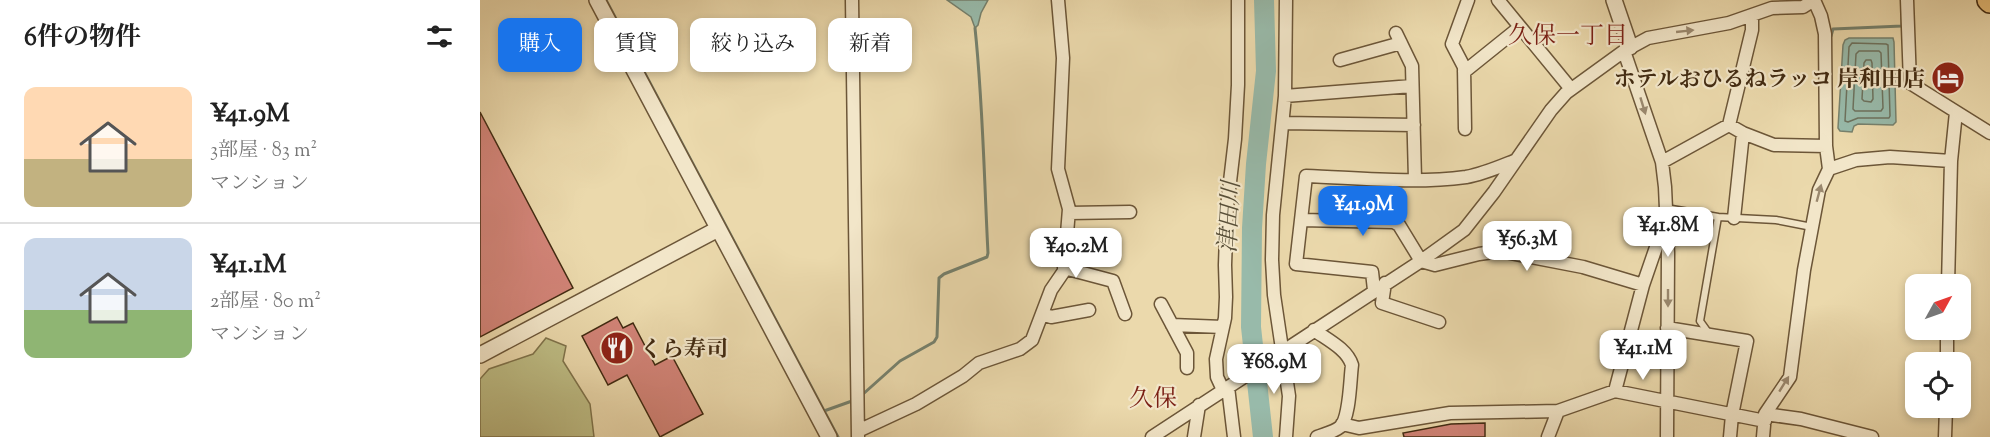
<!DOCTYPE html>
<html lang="ja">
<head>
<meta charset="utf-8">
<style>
	:root { --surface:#fff; --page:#f6f6f6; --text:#222; --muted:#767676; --line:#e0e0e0; --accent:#1a73e8 }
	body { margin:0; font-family:"Sorts Mill Goudy","Noto Serif JP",serif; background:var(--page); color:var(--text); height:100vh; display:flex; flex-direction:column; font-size:22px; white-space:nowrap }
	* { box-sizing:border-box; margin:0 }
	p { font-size:20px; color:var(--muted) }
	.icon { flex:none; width:33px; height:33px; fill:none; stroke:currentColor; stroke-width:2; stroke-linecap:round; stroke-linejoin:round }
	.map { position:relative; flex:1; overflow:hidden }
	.side { display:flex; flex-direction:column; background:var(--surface); width:480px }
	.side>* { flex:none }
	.banner { position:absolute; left:18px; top:18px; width:570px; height:54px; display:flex; gap:12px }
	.needle { width:39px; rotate:50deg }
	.tools { position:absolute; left:1425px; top:274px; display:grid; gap:12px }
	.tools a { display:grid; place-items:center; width:66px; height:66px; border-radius:12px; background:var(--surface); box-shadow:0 3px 9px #0003; font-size:30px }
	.price { position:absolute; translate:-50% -51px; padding:0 14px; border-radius:12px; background:#fff; color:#222; font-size:20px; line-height:39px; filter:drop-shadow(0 2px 3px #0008) }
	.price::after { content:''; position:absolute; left:50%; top:36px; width:18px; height:14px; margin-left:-9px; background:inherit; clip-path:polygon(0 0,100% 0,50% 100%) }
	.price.current { background:var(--accent); color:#fff }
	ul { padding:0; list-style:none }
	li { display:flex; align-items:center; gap:18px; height:150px; padding:0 24px }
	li+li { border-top:2px solid var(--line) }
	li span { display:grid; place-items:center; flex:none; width:168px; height:120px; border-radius:12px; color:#555 }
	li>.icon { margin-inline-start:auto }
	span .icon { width:72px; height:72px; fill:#fffc; stroke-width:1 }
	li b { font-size:26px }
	h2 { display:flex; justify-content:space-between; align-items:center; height:72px; padding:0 24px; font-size:26px }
	.pill { padding:0 21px; border-radius:12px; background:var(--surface); box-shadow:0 3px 9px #0003; font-size:21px; line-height:54px }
	.pill.current { background:var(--accent); color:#fff }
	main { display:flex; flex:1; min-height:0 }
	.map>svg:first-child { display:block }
	.green { fill:#bebd85; stroke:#80744c; stroke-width:1.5 }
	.water { fill:#98baaa; stroke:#76816d; stroke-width:1.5 }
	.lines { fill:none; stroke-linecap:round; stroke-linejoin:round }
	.shore { stroke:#6d725e; stroke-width:1.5 }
	.stream { stroke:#76816d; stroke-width:3 }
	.river { stroke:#98baaa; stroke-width:20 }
	.building { fill:#d28478; stroke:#422b12; stroke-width:1.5 }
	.service-casing { stroke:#6c5638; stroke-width:9 }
	.minor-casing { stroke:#6c5638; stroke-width:15 }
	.tertiary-casing { stroke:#6c5638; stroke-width:18 }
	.trunk-casing { stroke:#422b12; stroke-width:24 }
	.service { stroke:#f2e6c9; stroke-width:6 }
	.minor { stroke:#f2e6c9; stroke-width:12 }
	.tertiary { stroke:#f2e6c9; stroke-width:15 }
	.trunk { stroke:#e6bc76; stroke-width:21 }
	.oneway { fill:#9a886e }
	.labels { text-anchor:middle; stroke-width:4.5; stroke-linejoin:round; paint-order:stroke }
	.poi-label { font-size:22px; font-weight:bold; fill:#422b12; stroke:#f2e6c9; text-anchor:end }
	.neighbourhood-label { font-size:24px; fill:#7a1f14; stroke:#f2e6c9 }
	.water-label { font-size:24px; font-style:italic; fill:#584f38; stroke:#f2e6c9 }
</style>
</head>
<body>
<main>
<section class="side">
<h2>6件の物件<svg class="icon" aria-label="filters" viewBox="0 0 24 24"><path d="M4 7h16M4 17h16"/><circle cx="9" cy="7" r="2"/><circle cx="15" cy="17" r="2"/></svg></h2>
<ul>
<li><span style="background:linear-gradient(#ffd9b3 60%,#c2b280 0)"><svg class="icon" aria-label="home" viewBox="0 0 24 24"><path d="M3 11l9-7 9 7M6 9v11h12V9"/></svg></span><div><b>¥41.9M</b><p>3部屋 · 83 m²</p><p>マンション</p></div></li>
<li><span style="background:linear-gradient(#c9d6e8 60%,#8fb573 0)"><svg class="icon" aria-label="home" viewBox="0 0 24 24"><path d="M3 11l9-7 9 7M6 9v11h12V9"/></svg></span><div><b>¥41.1M</b><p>2部屋 · 80 m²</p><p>マンション</p></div></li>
</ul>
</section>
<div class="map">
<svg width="1510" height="437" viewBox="0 0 1510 437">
	<rect width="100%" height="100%" fill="#ebd9ac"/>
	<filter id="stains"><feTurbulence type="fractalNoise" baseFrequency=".00333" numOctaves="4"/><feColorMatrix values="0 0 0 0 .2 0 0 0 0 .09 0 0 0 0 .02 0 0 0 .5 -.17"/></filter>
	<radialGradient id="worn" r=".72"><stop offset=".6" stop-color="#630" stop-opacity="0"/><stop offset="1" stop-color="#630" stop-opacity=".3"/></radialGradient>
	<path class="green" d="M66,338L86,346L83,361L110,404L114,437H0V379L9,369L53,354Z"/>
	<path class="water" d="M467,0H508L501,13L498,25L495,28L491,17Z
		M1369,38H1413L1414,42L1416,122L1413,125L1378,124L1374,126L1372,132L1360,131L1358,128L1363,45L1365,40Z"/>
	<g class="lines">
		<path class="shore" d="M1372,43L1406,44L1408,45L1410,116L1409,118H1378L1368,122L1365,121L1369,47Z
			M1379,51H1399L1401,53L1403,108L1401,111H1375L1373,109L1376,54Z
			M1386,60H1391L1392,63L1393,99L1391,102L1384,101L1382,99L1384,63Z"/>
		<path class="stream" d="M126,0L358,437
			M1351,36L1353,29L1422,26V13
			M382,395L420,361L454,342L457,337L459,278L464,274L507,257L508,253C504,177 503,103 495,28
			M344,411L372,401"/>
		<path class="river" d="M783,437L771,327L772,228L776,164L786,71L784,0"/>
	</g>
	<path class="building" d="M0,112L93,288L0,337Z
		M137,317L143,328L153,323L175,365L192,356L223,414L180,437L147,375L128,385L102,336Z
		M1005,423V437H924L923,433L971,424Z"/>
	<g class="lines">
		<defs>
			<path id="service" d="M1186,208L1238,217L1296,220L1332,227
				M1230,335L1220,321L1238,217"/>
			<path id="minor" d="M372,0L378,437
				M806,0L805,96L793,215L792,260L794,295L809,396L806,437
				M1018,0L1091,89
				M1427,0L1430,83L1510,133
				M916,33L932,66L935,179
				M1144,51L1182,162L1185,187L1188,253L1187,437
				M860,60L921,43
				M984,72L1040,27
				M805,96L932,86
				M803,123L934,125
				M1249,125L1272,30V16
				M985,129L984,67L972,44L988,0
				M1182,162L1249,125L1263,133L1294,145L1346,146
				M1349,169L1376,160L1410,157L1471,161
				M589,213L650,212
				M1254,218L1263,133
				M821,220L914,222L919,225L941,261L955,265L999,254L1020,251L1103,267L1163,285
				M584,268L633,281L645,314
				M905,283L902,303L959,322
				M1468,285L1471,161L1476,112
				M894,290L892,272L816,264L826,176C879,178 934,184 986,177C1003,174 1019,167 1034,161
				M681,304L707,353V368
				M562,314L571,317L609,310
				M692,325L743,327
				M1187,328L1267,341L1252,415L1250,437
				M834,330C848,340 867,349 872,365C870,379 870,418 860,427C854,432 844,434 837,437
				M1467,363V330
				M748,387L754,437
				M743,390L737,377L736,359L745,318L746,297L745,265L747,207L755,139L758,85V0
				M1135,391L1285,421
				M1285,414L1321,419L1392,437
				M862,424L879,428L970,413L1078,411
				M378,431L436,404L483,376L499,363L540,349L552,340L571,290L584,271L589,209L578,169L583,58L578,0
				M672,437L941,261L984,230L1014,192L1071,110L1086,93L1144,51L1168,38L1249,23L1292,8L1323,7L1334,0
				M714,437L719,405
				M1068,437L1078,411L1135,391L1163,285L1183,227
				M1283,437L1285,414L1310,377L1324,270L1339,190L1349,169L1346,146L1345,34L1341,16L1334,0
				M1465,437L1466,408"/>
			<path id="tertiary" d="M117,0L349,437
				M1134,0L1150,47
				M0,355L238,229"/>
			<path id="trunk" d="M1508,0L1510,2"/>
		</defs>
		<use href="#service" class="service-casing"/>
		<use href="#minor" class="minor-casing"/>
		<use href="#tertiary" class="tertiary-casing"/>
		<use href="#trunk" class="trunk-casing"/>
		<use href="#service" class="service"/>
		<use href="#minor" class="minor"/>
		<use href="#tertiary" class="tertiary"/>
		<use href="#trunk" class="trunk"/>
	</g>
	<defs><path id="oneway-solid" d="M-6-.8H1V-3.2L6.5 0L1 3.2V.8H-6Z" transform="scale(1.5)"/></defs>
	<g class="oneway">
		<use href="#oneway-solid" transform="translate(1205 31) rotate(-6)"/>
		<use href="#oneway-solid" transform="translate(1163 106) rotate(73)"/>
		<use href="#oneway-solid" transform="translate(1339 193) rotate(-75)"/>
		<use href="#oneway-solid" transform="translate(1188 298) rotate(90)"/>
		<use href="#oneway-solid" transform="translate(1304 384) rotate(-58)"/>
	</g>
	<defs>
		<symbol id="hotel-disc" viewBox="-11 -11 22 22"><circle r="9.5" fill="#8f2418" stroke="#f2e6c9"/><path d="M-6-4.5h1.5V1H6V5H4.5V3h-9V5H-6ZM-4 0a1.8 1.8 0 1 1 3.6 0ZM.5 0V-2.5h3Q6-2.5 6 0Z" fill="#fff"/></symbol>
		<symbol id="restaurant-disc" viewBox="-11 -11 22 22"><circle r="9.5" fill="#8f2418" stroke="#f2e6c9"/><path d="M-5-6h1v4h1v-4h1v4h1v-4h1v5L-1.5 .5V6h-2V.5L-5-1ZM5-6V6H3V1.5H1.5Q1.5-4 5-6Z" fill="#fff"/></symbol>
	</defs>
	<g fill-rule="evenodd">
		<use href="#hotel-disc" x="1449" y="59" width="38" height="38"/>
		<use href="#restaurant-disc" x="118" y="329" width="38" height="38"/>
	</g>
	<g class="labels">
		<g class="poi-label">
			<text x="1445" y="86">ホテルおひるねラッコ 岸和田店</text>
			<text x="160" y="356" text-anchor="start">くら寿司</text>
		</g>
		<g class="neighbourhood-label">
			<text x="1088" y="43">久保一丁目</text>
			<text x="673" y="406">久保</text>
		</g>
		<g class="water-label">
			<text transform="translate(749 217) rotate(-87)" y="8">津田川</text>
		</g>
	</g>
	<rect width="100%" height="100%" filter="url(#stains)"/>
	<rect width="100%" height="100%" fill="url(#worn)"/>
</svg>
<div class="tools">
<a><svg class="needle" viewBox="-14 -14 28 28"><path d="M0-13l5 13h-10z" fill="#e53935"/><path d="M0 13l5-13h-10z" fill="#767676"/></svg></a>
<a><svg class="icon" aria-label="locate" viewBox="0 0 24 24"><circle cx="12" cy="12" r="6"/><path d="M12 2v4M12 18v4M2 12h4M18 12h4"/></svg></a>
</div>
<b class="price current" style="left:883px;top:237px">¥41.9M</b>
<b class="price" style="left:1188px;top:258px">¥41.8M</b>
<b class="price" style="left:1047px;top:272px">¥56.3M</b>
<b class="price" style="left:596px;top:279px">¥40.2M</b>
<b class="price" style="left:1163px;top:381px">¥41.1M</b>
<b class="price" style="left:794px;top:395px">¥68.9M</b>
<div class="banner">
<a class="pill current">購入</a>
<a class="pill">賃貸</a>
<a class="pill">絞り込み</a>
<a class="pill">新着</a>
</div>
</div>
</main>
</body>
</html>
